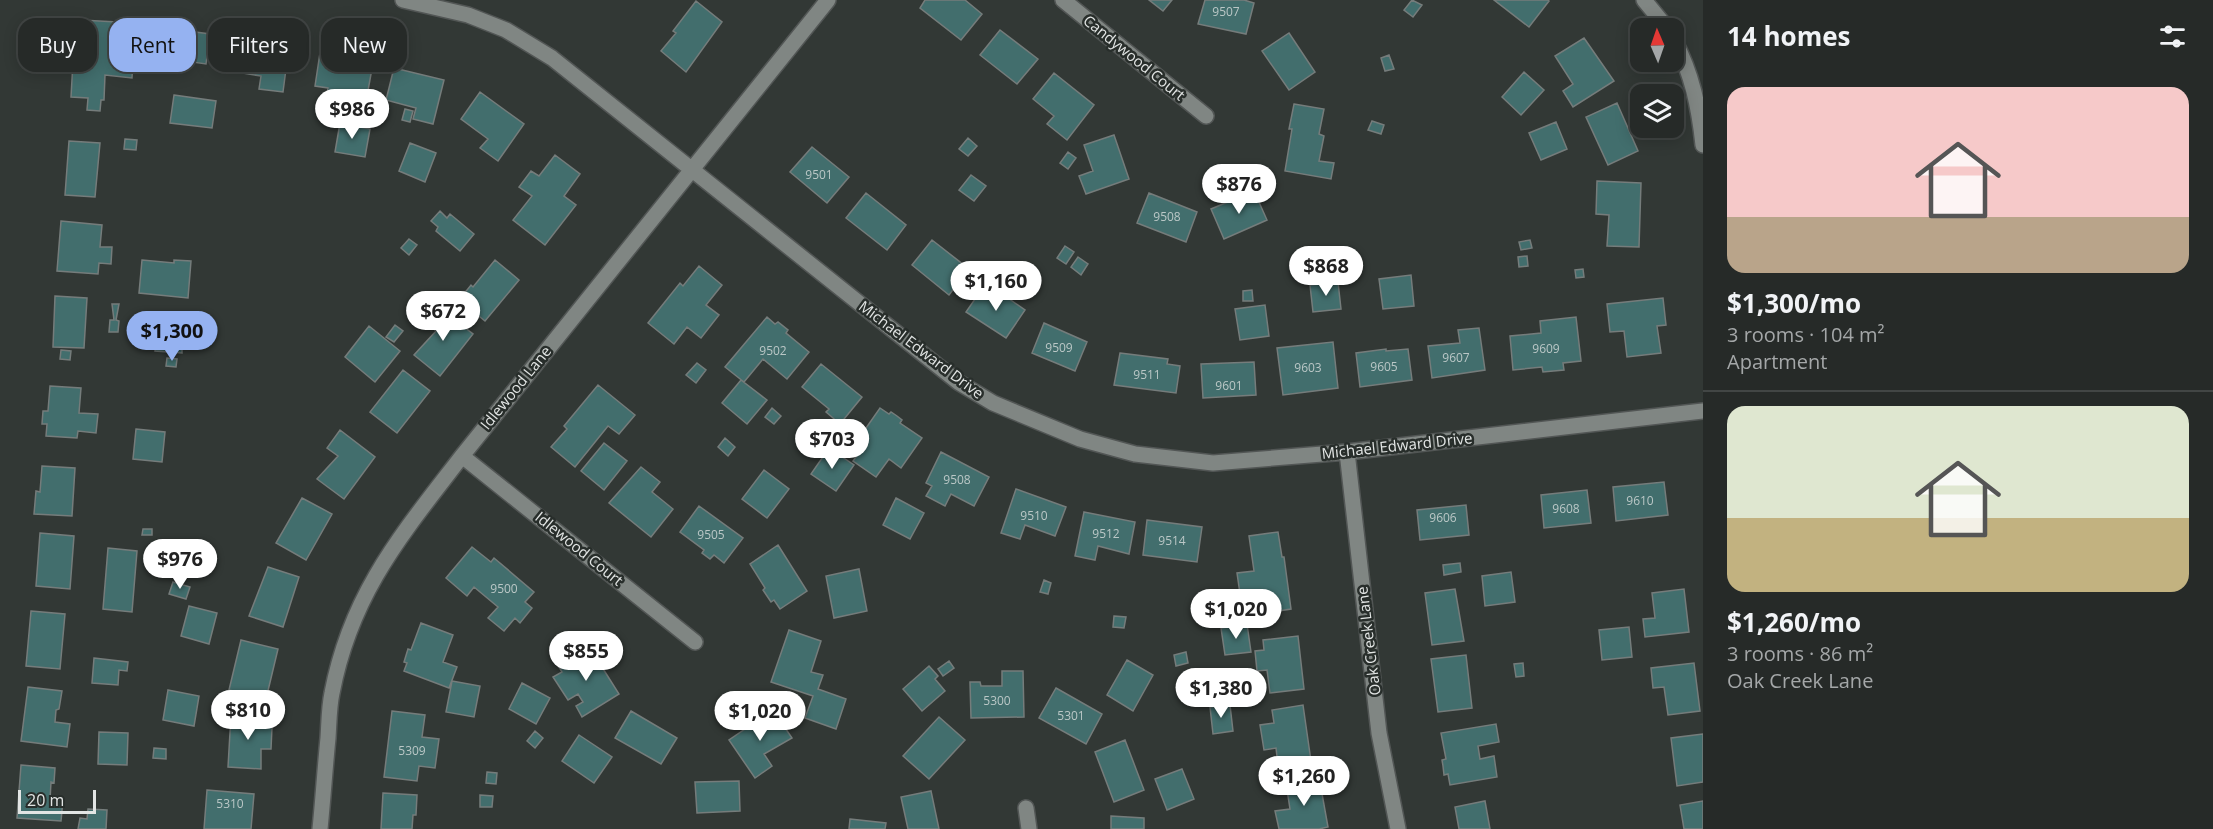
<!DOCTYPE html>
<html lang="en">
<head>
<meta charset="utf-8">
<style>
	:root { --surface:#262a28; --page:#323634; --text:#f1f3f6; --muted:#a4a7a8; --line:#424645; --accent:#95b2f1 }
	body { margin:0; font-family:"Open Sans",sans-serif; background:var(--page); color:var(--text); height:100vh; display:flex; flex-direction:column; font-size:22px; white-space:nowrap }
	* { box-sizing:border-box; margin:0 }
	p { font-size:20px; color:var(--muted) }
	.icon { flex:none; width:33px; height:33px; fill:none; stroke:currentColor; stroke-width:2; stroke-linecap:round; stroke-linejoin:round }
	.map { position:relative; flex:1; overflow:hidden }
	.sheet { display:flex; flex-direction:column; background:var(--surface); width:510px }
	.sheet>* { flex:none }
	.banner { position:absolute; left:18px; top:18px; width:570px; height:54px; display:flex; gap:12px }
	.needle { width:39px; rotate:358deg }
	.buttons { position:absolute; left:1630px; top:18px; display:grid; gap:12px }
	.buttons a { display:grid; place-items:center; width:54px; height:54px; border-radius:12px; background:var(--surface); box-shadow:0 3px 15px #0003,0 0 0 2px var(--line); font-size:30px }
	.scale { position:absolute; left:18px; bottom:15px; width:78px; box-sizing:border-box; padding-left:6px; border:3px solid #e2e5e4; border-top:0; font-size:16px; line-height:21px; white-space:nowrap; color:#e2e5e4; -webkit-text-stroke:4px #282e2b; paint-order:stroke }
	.price { position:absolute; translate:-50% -51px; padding:0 14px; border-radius:21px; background:#fff; color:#222; font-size:20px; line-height:39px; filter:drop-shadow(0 2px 3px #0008) }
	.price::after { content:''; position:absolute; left:50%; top:36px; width:18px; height:14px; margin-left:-9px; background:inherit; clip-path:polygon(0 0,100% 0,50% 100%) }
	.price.on { background:var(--accent); color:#111 }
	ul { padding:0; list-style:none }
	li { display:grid; align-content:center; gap:12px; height:318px; padding:0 24px }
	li+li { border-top:2px solid var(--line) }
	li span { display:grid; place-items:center; height:186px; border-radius:18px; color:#555 }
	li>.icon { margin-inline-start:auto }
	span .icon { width:108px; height:108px; fill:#fffc; stroke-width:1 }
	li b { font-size:26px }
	h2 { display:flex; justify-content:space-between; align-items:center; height:72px; padding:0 24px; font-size:26px }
	.tag { padding:0 21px; border-radius:18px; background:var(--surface); box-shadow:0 3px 15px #0003,0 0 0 2px var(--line); font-size:21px; line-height:54px }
	.tag.on { background:var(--accent); color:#111 }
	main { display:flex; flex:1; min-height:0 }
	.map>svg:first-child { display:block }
	.building { fill:#426e6d; stroke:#757c7b; stroke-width:1.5 }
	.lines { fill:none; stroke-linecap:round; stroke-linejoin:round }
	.minor-casing { stroke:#525655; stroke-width:18 }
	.minor { stroke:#808683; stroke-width:15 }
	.labels { text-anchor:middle; stroke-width:5; stroke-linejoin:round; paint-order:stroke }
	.number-label { font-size:12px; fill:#bac7c6 }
	.street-label { font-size:15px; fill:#e2e5e4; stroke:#282e2b }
</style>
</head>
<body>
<main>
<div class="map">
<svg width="1703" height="829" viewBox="0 0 1703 829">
	<rect width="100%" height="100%" fill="#323835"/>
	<path class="building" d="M925,0H965L982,14L961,40L920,8Z
		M1149,0H1172L1163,11Z
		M1205,0H1244L1254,3L1246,34L1198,24Z
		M1412,0L1422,5L1413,17L1404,10Z
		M1494,0H1548L1549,1L1529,27Z
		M696,1L722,22L686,72L661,51L676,33L673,31Z
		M81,20L135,23L132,78L105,75L104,100H101L100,111L87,110L88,98L71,97L74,44L79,45Z
		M157,27L210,34L206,64L172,59V62L153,60Z
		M1000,30L1038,59L1017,84L980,55Z
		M1289,33L1315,72L1289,90L1262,51Z
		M235,38L289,46L283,92L259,89L261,76L230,71Z
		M1584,38L1614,81L1573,107L1563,91L1573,84L1555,56Z
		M320,53L373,63L367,96L344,91L342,105L326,102L328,88L315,86Z
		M1389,55L1394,69L1385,71L1381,58Z
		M394,68L444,80L433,124L413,119L416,108L386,100Z
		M1524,72L1544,90L1521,115L1502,97Z
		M1054,73L1094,105L1067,140L1047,124L1054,116L1033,99Z
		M480,92L524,124L498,161L480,148L488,139L461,119Z
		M174,95L216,101L212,128L170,123Z
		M1617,103L1638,151L1608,165L1586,117Z
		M1294,104L1324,109L1319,134L1324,136L1319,161L1334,163L1331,179L1285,171L1292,129H1289Z
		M405,109L413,111L410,122L402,120Z
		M1372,121L1384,125L1381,134L1368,130Z
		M1556,122L1567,149L1541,160L1529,133Z
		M340,123L370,129L365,157L335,152Z
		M1114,135L1129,179L1086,194L1079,176L1093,171L1084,145Z
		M968,138L977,146L968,156L959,149Z
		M125,139L137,140L136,150L124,149Z
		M69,141L100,143L95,197L65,195Z
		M410,143L436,153L425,182L399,171Z
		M812,147L849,177L827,203L790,172Z
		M1068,152L1076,158L1068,169L1060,163Z
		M555,155L580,174L564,196L576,205L545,245L513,220L532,196L519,187L531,171L539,176Z
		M971,175L986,186L974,201L959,190Z
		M1597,181L1641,183L1639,247L1607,246L1609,215L1596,214Z
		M1254,191L1267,220L1224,239L1211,209Z
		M866,193L906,225L887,250L846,218Z
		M1149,193L1197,212L1186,242L1137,223Z
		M440,211L447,218L450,214L474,234L460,251L436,231L438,227L431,221Z
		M61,221L102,225L100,247H112L111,264L99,263L98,274L57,271Z
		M409,239L417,245L409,255L401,248Z
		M932,240L969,269L949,295L912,265Z
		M1530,240L1532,248L1521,250L1519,242Z
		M1065,246L1074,252L1066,264L1057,258Z
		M1527,256L1528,266L1519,267L1518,257Z
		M1078,257L1088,264L1081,275L1071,267Z
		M142,260L174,263V260L191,261L188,298L139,293Z
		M495,260L519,280L485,321L459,300L471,285L473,287Z
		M699,266L722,285L706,305L719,315L701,338L687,327L674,344L648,323L680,283L683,286Z
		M1583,269L1584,277L1576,278L1575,270Z
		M1411,275L1414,306L1383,309L1379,279Z
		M1338,282L1341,309L1313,312L1310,285Z
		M984,286L1003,298L1005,296L1025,310L1006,338L966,312Z
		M1252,290L1253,301H1243V291Z
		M55,296L87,298L84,348L53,347Z
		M1663,298L1666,325L1657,326L1661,353L1627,357L1624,331L1610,332L1607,304Z
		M112,304H119L116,320L119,321L118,332H109L110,320H114Z
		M1265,305L1269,336L1240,340L1235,309Z
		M438,307L473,334L440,376L414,355L436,331L426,323Z
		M767,317L775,324L778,322L788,330L786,333L809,352L787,379L763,359L744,382L725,367Z
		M1576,317L1581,361L1563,363L1564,370L1543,372L1542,367L1513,370L1510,336L1541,333L1540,321Z
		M1044,323L1087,342L1075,371L1032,353Z
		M395,325L403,331L394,342L386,337Z
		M369,326L400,351L375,382L345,357Z
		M1479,328L1485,370L1432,378L1428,346L1460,343L1458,330Z
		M157,338L182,340V353L155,351Z
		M1333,342L1338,388L1283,395L1277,348Z
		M1386,349V351L1408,349L1412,380L1360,387L1356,353Z
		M61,350L71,351L70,360L60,359Z
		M1120,353L1168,359L1167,364L1180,366L1176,393L1114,385Z
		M167,358L177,359L176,367L166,366Z
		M1254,362L1256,395L1203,398L1201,364Z
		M697,363L706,370L696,383L686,375Z
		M821,364L862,397L840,424L826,412L829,409L802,387Z
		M403,370L430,391L397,433L370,412Z
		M741,380L767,400L747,424L722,403Z
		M598,385L635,415L619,434L608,426L575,467L551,447L567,429L564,426Z
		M50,386L81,388L79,413L98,414L96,433L78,431L77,438L46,436L47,424H42L43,411H48Z
		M772,408L781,416L774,424L765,417Z
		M880,408L889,414L891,412L897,416L902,420L900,423L922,438L901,468L889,459L876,477L853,461L866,443L859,438Z
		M136,429L165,432L162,462L133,459Z
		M340,430L375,457L344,499L317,479L338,456L327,448Z
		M725,438L735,447L728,456L718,447Z
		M604,443L627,461L604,490L581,471Z
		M829,448L854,465L836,491L811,474Z
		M941,452L989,477L974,506L951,494L945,506L926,496L932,486L926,483Z
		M42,466L75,468L72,516L34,514L36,491L40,492Z
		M641,467L660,482L652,492L673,509L651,537L609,503Z
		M764,470L789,489L767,518L742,499Z
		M1664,482L1668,515L1616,521L1613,487Z
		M1016,489L1066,507L1055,536L1025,525L1020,539L1001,533Z
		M1587,490L1591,523L1544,528L1541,495Z
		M302,498L332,514L306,560L276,543Z
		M896,498L924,513L910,539L883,525Z
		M1466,505L1469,535L1420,540L1417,510Z
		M699,506L743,538L724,563L714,555L710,559L702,553L704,550L680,532Z
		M1084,512L1135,522L1129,554L1098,546L1095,560L1075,556Z
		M1147,520L1202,527L1197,562L1143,555Z
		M143,529H152V535H142Z
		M1278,532L1282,557H1284L1291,609L1259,614L1256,592L1240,594L1237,573L1254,571L1249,536Z
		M40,533L74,536L70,589L36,586Z
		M778,545L807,591L780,609L774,600L771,602L763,590L765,588L750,564Z
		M472,547L491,562L494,558L534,592L525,602L532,608L520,623L515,618L504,631L488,618L498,607L474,587L467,596L446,578Z
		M108,548L137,551L132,612L103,609Z
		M1460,563L1461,572L1444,575L1443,565Z
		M268,567L299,577L283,627L249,616Z
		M859,569L867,611L834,618L826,576Z
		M1511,572L1515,602L1485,606L1482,576Z
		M1044,580L1051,583L1048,594L1040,592Z
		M173,582L190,587L186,599L169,594Z
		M1455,589L1464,641L1432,645L1425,593Z
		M1684,589L1689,632L1645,637L1643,619L1655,618L1652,593Z
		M189,606L217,613L209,644L181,636Z
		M1224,606H1233V621H1224Z
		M31,611L65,614L60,669L26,666Z
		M1114,616L1126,617L1124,628L1113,627Z
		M421,623L453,635L443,662L457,667L449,688L404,671L407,663L404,662L408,649L411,650Z
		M1247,624L1251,652L1225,655L1221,628Z
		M1629,627L1632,657L1602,660L1599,630Z
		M789,630L821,641L811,672L823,675L818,689L846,699L836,729L805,718L813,696L771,682Z
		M1298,636L1304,689L1270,693L1267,670L1257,671L1255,651L1264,650L1263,640Z
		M241,640L278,649L266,699L229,690Z
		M590,648L619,694L582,717L576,706L583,702L578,694L568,700L553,677L562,672L559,667Z
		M1186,652L1188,663L1176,666L1174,655Z
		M1466,655L1472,708L1438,712L1431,659Z
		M94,658L128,662L127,671L119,670L118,685L92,683Z
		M1127,660L1153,675L1133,711L1107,695Z
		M949,661L954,668L943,676L938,669Z
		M1523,663L1524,676L1516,677L1514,664Z
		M1694,663L1700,711L1668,715L1664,687L1653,688L1651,668Z
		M929,666L938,676L935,679L945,691L922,711L903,689Z
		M1002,671H1023L1024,717L971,718L970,682H980L981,686H1002Z
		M452,681L480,686L474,717L446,712Z
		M522,683L550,698L536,724L509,709Z
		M28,687L62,691L59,709L56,710L55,722L70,724L67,747L21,741Z
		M1056,688L1102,714L1086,744L1039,718Z
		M168,690L199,696L194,726L163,720Z
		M1230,705L1233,731L1213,734L1210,707Z
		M1303,705L1311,761L1278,765L1276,748L1264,750L1260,725L1274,723L1272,710Z
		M773,710L792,738L764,754L772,766L755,778L729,740Z
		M392,711L425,715L422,737L439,739L435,768L419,766L417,781L384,777Z
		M631,711L677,738L661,764L615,738Z
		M231,715L263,716V728L272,727L271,749H261V769L228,767Z
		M939,717L965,740L929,779L903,756Z
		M1496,724L1499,742L1478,746L1480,759L1494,756L1497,777L1450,785L1448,774L1444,775L1443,766L1442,760L1446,759L1441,733Z
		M535,731L543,738L535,748L527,741Z
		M99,732L128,733L127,765L98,764Z
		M1703,734V782L1677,786L1671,738Z
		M579,735L612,757L594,783L562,761Z
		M1125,740L1144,790L1114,802L1095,752Z
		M154,748L166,749V759L153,758Z
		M21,765L55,768L54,783L51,782L50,800H63L61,821L17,818Z
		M1182,769L1194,799L1167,810L1155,779Z
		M487,772L497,773L496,784L486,783Z
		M1319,777L1328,827L1319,829H1279L1275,811L1290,809L1286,783Z
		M739,781L740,811L697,813L695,782Z
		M207,790L254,794L251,829H204Z
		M931,791L939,829H908L901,797Z
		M383,793L417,795L416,815H413L412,829H381Z
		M480,795L493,796L492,807H480Z
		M1485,801L1490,829H1459L1455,807Z
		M1703,801V829H1684L1680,805Z
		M88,809L107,810L106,829H78L80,818L87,819Z
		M1111,816L1144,818V829H1111Z
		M850,819L886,823L885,829H849Z"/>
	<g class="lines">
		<defs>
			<path id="minor" d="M403,0L468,15L506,30L552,58L958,382L993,403L1080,439L1135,454L1213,463L1347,452L1703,411
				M1063,0L1206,116
				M1644,0L1667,28
				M1674,40C1692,73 1699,108 1703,145
				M1347,452L1379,733L1398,829
				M462,456L695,642
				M1026,808L1029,829
				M320,829C323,799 325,768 328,738C329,723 329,707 332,693C351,593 402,534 462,456L828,0"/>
		</defs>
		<use href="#minor" class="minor-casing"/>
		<use href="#minor" class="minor"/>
	</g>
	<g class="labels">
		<g class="number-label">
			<text x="1226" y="16">9507</text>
			<text x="819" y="179">9501</text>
			<text x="1167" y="221">9508</text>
			<text x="1059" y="352">9509</text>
			<text x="1546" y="353">9609</text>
			<text x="773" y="355">9502</text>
			<text x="1456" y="362">9607</text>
			<text x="1384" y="371">9605</text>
			<text x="1308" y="372">9603</text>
			<text x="1147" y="379">9511</text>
			<text x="1229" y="390">9601</text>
			<text x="957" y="484">9508</text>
			<text x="1640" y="505">9610</text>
			<text x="1566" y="513">9608</text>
			<text x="1034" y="520">9510</text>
			<text x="1443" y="522">9606</text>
			<text x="1106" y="538">9512</text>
			<text x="711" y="539">9505</text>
			<text x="1172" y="545">9514</text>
			<text x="504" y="593">9500</text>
			<text x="997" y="705">5300</text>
			<text x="1071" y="720">5301</text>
			<text x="412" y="755">5309</text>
			<text x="230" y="808">5310</text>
		</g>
		<g class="street-label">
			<text transform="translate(1134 58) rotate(39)" y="5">Candywood Court</text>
			<text transform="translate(921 350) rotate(37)" y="5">Michael Edward Drive</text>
			<text transform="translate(516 388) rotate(-51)" y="5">Idlewood Lane</text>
			<text transform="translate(1397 446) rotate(-6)" y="5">Michael Edward Drive</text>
			<text transform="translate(579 549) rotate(39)" y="5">Idlewood Court</text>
			<text transform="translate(1369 641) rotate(-97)" y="5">Oak Creek Lane</text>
		</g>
	</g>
</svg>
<div class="buttons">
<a><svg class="needle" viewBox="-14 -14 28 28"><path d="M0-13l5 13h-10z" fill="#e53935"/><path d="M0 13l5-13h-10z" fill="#a4a7a8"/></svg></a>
<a><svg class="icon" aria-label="layers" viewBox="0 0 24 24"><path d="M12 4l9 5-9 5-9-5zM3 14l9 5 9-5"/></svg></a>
</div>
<div class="scale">20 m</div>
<b class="price" style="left:352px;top:140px">$986</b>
<b class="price" style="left:1239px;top:215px">$876</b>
<b class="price" style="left:1326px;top:297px">$868</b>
<b class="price" style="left:996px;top:312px">$1,160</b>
<b class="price" style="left:443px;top:342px">$672</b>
<b class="price on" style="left:172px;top:362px">$1,300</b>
<b class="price" style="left:832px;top:470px">$703</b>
<b class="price" style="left:180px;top:590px">$976</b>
<b class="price" style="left:1236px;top:640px">$1,020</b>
<b class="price" style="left:586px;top:682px">$855</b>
<b class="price" style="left:1221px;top:719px">$1,380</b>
<b class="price" style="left:248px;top:741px">$810</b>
<b class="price" style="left:760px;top:742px">$1,020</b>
<b class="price" style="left:1304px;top:807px">$1,260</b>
<div class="banner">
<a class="tag">Buy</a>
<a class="tag on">Rent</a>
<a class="tag">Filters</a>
<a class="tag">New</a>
</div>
</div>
<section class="sheet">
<h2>14 homes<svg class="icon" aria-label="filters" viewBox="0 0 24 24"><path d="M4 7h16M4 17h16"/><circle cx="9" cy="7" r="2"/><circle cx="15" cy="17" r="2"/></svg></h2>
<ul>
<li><span style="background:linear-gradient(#f6c9c9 70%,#b9a48a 0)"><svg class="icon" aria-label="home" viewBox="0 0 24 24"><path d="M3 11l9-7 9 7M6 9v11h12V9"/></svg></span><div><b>$1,300/mo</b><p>3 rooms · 104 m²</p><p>Apartment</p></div></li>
<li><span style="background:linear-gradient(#dfe7d0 60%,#c2b280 0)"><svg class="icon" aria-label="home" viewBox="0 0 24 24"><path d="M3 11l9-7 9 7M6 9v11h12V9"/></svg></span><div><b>$1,260/mo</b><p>3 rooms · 86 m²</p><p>Oak Creek Lane</p></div></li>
</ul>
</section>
</main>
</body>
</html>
